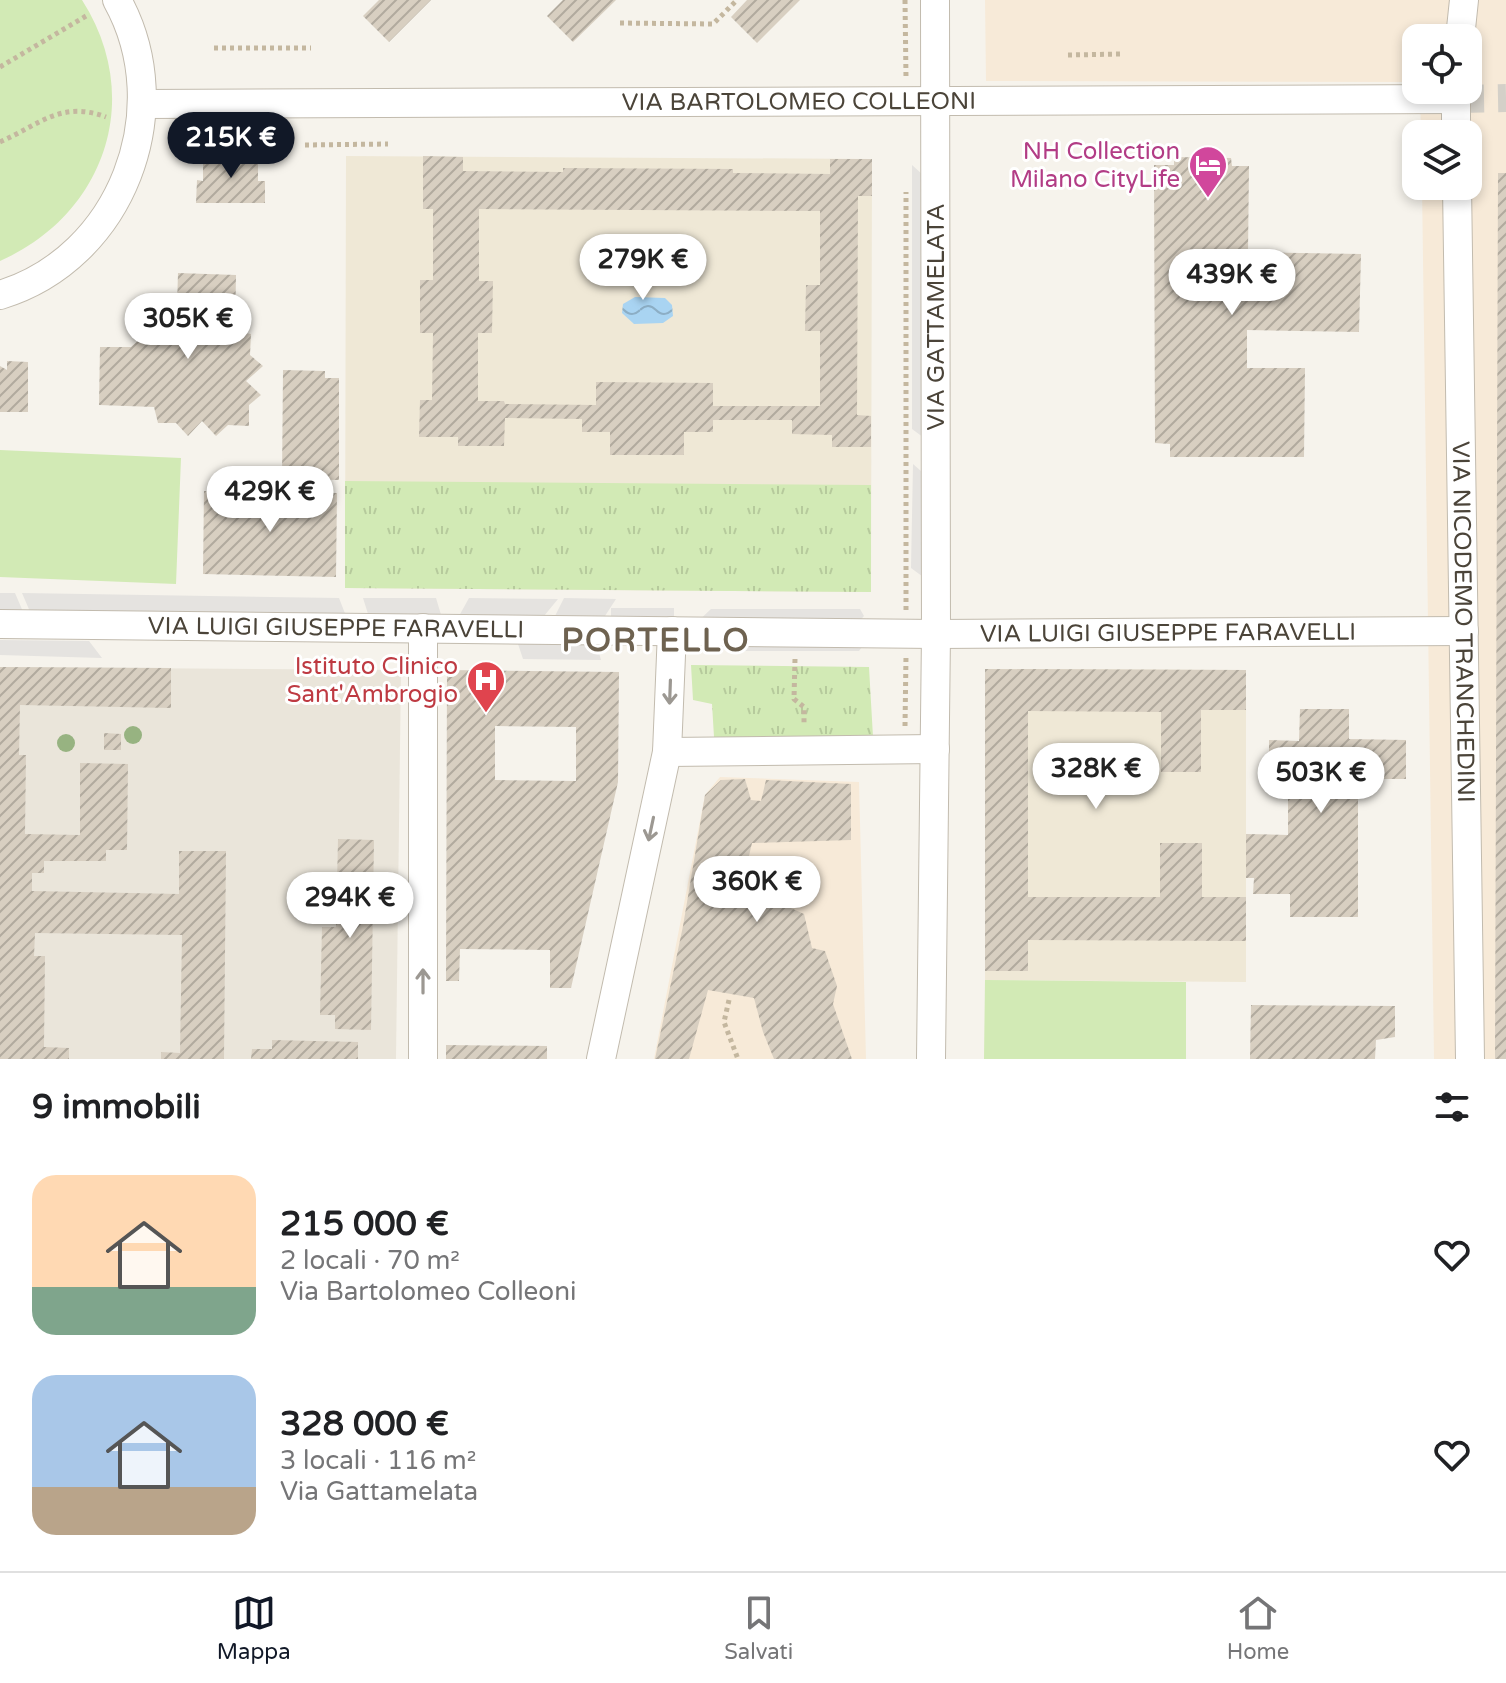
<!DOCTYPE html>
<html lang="it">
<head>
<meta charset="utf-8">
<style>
	:root { --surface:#fff; --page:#f6f6f6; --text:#202124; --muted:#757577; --line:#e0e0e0; --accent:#111827 }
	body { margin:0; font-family:"Varela Round",sans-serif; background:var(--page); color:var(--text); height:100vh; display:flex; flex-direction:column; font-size:30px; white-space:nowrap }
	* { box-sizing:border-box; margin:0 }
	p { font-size:26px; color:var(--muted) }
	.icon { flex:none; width:44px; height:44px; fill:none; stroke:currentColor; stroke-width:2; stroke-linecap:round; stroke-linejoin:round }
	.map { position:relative; height:1059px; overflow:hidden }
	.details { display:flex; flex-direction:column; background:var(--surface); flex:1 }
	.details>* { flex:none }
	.fabs { position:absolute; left:1402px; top:24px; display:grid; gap:16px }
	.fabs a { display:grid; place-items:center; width:80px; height:80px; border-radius:16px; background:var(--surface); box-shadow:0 4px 12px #0003; font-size:40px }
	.price { position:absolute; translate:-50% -68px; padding:0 18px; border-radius:28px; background:#fff; color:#222; font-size:26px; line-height:52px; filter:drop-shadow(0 2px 4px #0008) }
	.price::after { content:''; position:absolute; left:50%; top:48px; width:24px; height:18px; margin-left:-12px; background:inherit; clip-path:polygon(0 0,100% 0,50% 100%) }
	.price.on { background:var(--accent); color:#fff }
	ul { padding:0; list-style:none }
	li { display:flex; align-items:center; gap:24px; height:200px; padding:0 32px }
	li span { display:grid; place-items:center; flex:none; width:224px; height:160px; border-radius:24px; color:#555 }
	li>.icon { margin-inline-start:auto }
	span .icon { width:96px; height:96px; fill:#fffc; stroke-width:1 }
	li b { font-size:34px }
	h2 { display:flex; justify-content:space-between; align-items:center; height:96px; padding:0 32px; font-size:34px }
	.menu { display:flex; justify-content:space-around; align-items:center; height:112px; border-top:2px solid var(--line); background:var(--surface); font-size:22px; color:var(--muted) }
	.menu a { display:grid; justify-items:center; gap:4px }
	.menu .on { color:var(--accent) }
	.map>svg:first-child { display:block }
	.residential { fill:#eae5da }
	.commercial { fill:#f7ead8 }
	.education { fill:#efe8d6 }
	.grass { fill:url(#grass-tufts) }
	.green { fill:#d2eab5 }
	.parking { fill:#e5e3e0 }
	.water { fill:url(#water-waves) }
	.building { fill:url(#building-hatch); fill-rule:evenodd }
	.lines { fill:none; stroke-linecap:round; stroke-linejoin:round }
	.minor-tunnel { stroke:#d4d0c8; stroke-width:28; stroke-dasharray:28 14; stroke-linecap:butt }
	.minor-casing { stroke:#c2bbae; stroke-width:30 }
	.path { stroke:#c4b79f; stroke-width:5; stroke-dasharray:4 4; stroke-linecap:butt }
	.minor { stroke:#fff; stroke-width:28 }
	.tree { fill:#97b381 }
	.oneway { stroke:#9c9892 }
	.labels { text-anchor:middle; stroke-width:6; stroke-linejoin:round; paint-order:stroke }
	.street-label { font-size:24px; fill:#4b4439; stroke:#fff }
	.hotel-label { font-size:24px; fill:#b23c85; stroke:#fff; text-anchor:end }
	.health-label { font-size:24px; fill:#be3a42; stroke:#fff; text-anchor:end }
	.district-label { font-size:32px; font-weight:bold; letter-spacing:2px; fill:#6e6250; stroke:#fff }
</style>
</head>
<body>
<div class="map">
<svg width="1506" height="1059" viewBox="0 0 1506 1059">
	<defs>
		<pattern id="grass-tufts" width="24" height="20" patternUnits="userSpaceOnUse" patternTransform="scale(2)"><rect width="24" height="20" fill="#d2eab5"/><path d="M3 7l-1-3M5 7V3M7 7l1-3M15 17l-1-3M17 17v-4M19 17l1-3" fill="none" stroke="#b6ca9c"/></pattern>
		<pattern id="water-waves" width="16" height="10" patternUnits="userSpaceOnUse" patternTransform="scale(2)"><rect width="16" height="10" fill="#a9d4f2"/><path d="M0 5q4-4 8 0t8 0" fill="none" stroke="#8caec5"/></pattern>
		<pattern id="building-hatch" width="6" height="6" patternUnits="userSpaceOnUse" patternTransform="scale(2)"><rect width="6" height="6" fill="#d8cfc1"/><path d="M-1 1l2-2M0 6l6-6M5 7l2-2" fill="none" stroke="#b1aa9e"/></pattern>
	</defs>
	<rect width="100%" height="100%" fill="#f6f3ec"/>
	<path class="residential" d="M0,667L401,670L396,1059H0Z"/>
	<path class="commercial" d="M985,0H1506V1059H1434L1422,186H1468V134H1421L1420,90H1468V38H1416V82L986,81Z
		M720,777L859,782L866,1059H654L705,795Z"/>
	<path class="education" d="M346,156L872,159L871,592L345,588Z
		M985,669L1246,670V982L985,980Z"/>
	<path class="grass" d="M345,481L871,485V592L345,588Z
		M691,665L869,667L873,737H714L712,704L693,700Z"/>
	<path class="green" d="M0,0H82C145,98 105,215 0,261Z
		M0,450L181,458L176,584L0,577Z
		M985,980L1186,982V1059H984Z"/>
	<path class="parking" d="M912,165L932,183L931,443L912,429Z
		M913,464L930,479V582L911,568Z
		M0,593H15L24,614H0Z
		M22,593L339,598L346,616L31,614Z
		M363,598H436L442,618L369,617Z
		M469,598L558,599L544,616H459Z
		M564,598L616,599L605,616H555Z
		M611,608H674V617L611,616Z
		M711,609H860L864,616L854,627H692Z
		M0,640L89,641L102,658L0,655Z
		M517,641L596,642L601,660L523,659Z
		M721,643H865L859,651H726Z"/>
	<path class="water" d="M635,297L665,298L672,305L673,316L663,323L634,324L622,313L623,304Z"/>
	<path class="building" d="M379,0H431L389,42L363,16Z
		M563,0H616L573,42L547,16Z
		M747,0H800L757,43L731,17Z
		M203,155H258V181H265V203H196L197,180L203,181Z
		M423,156L463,157V171L563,172V168L733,169V173L830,174V159H872V196H858L857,415L871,416V447H832V435L792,434V420H713V432H684V455H610V432H582V419L505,418L504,446H458V437H419L420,400H432L433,333H420V280H433V209H423ZM479,209L820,211V285H806L805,331H820V406H713V383L596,382V405L505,404L504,401H478V333H492L493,281H479Z
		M1174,157L1231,158L1232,166H1249L1248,252L1361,254L1359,332L1247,330V368H1305L1304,457H1170V444L1155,443L1154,165H1174Z
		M1498,173H1506V1059H1495Z
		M178,273L236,275L235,331L251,334L250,355L263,366L246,381L261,395L249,405V426L228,425L216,436L202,421L188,436L176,423H158L154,407L99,405L100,347H131L177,306Z
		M7,361L28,362V412H0V366L7,370Z
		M283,370L325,371V378H339V480L282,479Z
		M204,491L337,493L336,577L203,574Z
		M0,667L171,668V708L20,705L19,755H26L25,834L80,835V763L128,764L127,850H106V861H44V873H32V891L179,894V851H226L224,1059H161V1052L180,1053L182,935L35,933L34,956H45L44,1047L69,1048V1059H0Z
		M985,669L1246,670V710H1201V772H1161V712L1028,711V897H1160V843H1202V897H1246V941L1028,940V971H985Z
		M447,670L619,672L618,782L571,988H550V950L460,949L459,981H446ZM495,726L576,727V781L495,780Z
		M1300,709H1349V739L1406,740V779H1358V917H1290V894H1253L1254,878H1246V834L1288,835V774L1269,773V740L1299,741Z
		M104,733L121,734V750H104Z
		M745,779L751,800L761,801L766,780L851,784V840L752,843L742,886L804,914L812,948L825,951L837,986L833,1004L852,1059H774L763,1032L754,998L708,990L689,1059H655L683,926L705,795L721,780Z
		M338,839L374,840L371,1030L335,1029V1015H320L322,927H336Z
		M1251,1005L1395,1006V1037L1376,1040L1375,1059H1250Z
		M272,1040L358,1042V1059H251L252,1049H272Z
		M446,1045L547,1046V1059H446Z"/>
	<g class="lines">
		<path class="minor-tunnel" d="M1456,99L1506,98"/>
		<defs>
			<g id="minor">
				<path d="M1460,38L1464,0"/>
				<path d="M1456,90V134"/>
				<path id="s1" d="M143,104L1456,99"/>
				<path id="s2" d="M1457,186L1470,1059"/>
				<path d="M0,295C122,258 178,110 117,0"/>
				<path id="s3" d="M0,624L936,634L1464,631"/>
				<path d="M423,628V1059"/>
				<path d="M667,752L935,749"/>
				<path d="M601,1059L667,752L672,631"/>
				<path d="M931,1059L936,634L935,0"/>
			</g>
		</defs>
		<use href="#minor" class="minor-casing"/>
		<path class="path" d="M905,0L906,78
			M620,23L713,24L737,0
			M214,48H311
			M1068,55L1122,54
			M0,67L86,16
			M0,142C39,125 61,100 106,117
			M305,145L388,144
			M906,610V192
			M795,659L794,699L804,707V726
			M905,726L906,656
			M729,1000L724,1022L738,1059"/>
		<use href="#minor" class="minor"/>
	</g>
	<g class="tree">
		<circle cx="133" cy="735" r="9"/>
		<circle cx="66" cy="743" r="9"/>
	</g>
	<defs><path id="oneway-shaft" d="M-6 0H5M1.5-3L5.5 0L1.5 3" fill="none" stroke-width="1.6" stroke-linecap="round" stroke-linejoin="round" transform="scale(2)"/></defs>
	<g class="oneway">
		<use href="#oneway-shaft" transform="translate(670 692) rotate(92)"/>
		<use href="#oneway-shaft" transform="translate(651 829) rotate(102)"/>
		<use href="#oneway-shaft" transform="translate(423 981) rotate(-90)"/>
	</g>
	<defs>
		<symbol id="hotel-pin" viewBox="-11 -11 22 30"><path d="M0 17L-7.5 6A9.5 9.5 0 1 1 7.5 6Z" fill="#d1479c" stroke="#fff"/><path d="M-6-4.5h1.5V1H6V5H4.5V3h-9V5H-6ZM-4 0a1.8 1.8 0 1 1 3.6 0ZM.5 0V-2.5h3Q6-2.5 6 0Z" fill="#fff"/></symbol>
		<symbol id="hospital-pin" viewBox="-11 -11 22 30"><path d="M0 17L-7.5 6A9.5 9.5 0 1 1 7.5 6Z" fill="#e0444e" stroke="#fff"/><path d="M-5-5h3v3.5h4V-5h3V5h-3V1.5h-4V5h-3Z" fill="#fff"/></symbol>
	</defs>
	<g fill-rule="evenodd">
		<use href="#hotel-pin" x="1186" y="143" width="44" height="60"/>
		<use href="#hospital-pin" x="464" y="658" width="44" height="60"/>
	</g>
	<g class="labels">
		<g class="street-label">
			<text dy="8" stroke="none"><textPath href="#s1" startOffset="656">VIA BARTOLOMEO COLLEONI</textPath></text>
			<text transform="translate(936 317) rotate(-90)" y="8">VIA GATTAMELATA</text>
			<text dy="8" stroke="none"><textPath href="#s2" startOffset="436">VIA NICODEMO TRANCHEDINI</textPath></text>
			<text dy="8" stroke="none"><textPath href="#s3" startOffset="336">VIA LUIGI GIUSEPPE FARAVELLI</textPath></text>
			<text dy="8" stroke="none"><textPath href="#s3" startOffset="1168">VIA LUIGI GIUSEPPE FARAVELLI</textPath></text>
		</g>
		<g class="hotel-label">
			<text x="1180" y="159">NH Collection<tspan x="1180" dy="28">Milano CityLife</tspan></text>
		</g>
		<g class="health-label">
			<text x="458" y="674">Istituto Clinico<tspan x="458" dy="28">Sant'Ambrogio</tspan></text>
		</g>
		<g class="district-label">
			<text x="656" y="651">PORTELLO</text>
		</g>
	</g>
</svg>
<div class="fabs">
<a><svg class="icon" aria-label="locate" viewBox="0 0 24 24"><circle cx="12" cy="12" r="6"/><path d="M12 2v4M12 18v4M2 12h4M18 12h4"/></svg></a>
<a><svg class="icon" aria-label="layers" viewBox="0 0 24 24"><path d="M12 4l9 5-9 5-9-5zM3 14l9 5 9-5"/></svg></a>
</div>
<b class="price on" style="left:231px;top:180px">215K €</b>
<b class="price" style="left:643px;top:302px">279K €</b>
<b class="price" style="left:1232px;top:317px">439K €</b>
<b class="price" style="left:188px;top:361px">305K €</b>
<b class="price" style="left:270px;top:534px">429K €</b>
<b class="price" style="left:1096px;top:811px">328K €</b>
<b class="price" style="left:1321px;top:815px">503K €</b>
<b class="price" style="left:757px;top:924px">360K €</b>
<b class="price" style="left:350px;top:940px">294K €</b>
</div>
<section class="details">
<h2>9 immobili<svg class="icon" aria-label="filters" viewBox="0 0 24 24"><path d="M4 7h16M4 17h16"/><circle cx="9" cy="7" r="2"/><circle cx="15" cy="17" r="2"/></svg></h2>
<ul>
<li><span style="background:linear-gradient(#ffd9b3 70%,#7fa58c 0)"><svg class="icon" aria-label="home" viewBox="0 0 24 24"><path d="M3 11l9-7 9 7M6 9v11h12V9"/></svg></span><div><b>215 000 €</b><p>2 locali · 70 m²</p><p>Via Bartolomeo Colleoni</p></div><svg class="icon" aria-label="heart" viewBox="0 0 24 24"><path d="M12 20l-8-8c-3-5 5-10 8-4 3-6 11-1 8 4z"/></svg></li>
<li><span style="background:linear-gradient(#a9c7e8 70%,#b9a48a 0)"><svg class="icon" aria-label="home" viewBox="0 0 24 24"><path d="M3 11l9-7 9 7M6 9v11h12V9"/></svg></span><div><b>328 000 €</b><p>3 locali · 116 m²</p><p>Via Gattamelata</p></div><svg class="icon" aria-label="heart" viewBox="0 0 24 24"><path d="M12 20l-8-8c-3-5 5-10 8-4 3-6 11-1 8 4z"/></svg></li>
</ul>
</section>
<nav class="menu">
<a class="on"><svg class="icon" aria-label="map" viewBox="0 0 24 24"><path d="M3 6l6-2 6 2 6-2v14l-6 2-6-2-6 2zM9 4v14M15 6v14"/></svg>Mappa</a>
<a><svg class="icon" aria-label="saved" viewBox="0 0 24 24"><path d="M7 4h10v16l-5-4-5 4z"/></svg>Salvati</a>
<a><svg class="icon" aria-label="home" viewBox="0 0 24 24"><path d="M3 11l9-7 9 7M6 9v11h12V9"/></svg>Home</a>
</nav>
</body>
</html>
